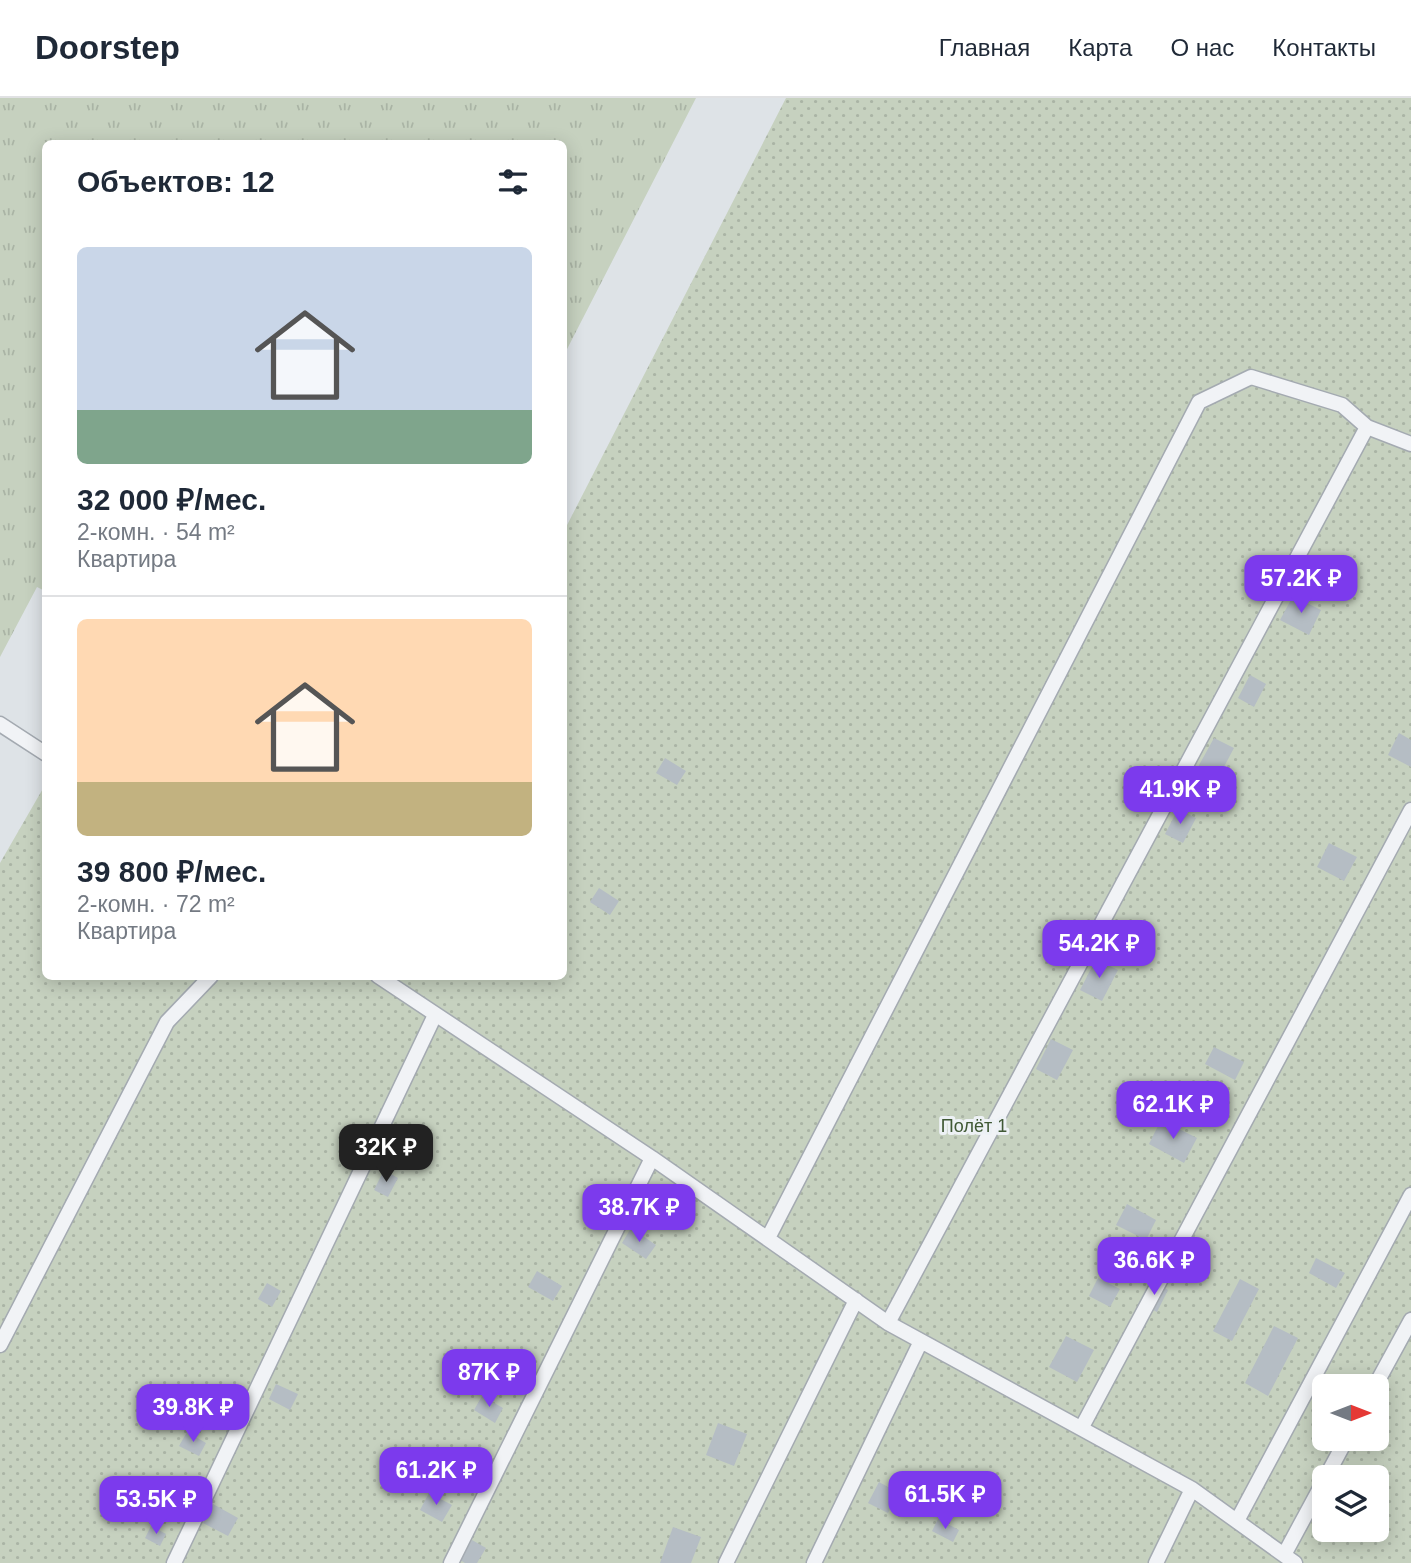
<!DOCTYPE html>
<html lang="ru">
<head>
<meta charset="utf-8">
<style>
	:root { --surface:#fff; --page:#f6f6f7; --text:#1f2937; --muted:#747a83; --line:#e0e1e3; --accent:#7c3aed }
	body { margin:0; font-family:Arial,sans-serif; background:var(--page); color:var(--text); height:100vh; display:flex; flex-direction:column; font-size:26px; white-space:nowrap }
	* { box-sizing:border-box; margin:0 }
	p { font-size:23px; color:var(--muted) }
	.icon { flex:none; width:38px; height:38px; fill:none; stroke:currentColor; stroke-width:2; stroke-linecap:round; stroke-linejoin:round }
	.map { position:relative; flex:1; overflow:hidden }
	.details { position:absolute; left:42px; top:42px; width:525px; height:840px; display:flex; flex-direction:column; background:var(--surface); border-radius:10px; box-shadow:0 4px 18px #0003 }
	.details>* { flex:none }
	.needle { width:46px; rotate:90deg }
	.buttons { position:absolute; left:1312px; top:1276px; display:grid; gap:14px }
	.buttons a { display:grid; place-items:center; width:77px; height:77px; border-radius:10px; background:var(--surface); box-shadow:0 4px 18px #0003; font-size:35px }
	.price { position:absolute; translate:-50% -60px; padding:0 16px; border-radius:14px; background:var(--accent); color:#fff; font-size:23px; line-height:46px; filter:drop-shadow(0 2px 4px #0008) }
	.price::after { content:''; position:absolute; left:50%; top:42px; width:21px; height:16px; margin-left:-10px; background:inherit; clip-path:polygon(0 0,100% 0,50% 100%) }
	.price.current { background:#222; color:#fff }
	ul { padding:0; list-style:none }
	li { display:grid; align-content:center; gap:14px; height:371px; padding:0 35px }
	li+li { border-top:2px solid var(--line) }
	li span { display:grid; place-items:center; height:217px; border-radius:10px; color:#555 }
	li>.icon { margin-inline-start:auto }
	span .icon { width:126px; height:126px; fill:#fffc; stroke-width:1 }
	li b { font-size:30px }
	h2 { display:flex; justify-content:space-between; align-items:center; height:84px; padding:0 35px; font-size:30px }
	header { display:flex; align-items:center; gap:42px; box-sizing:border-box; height:98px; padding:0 35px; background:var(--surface); border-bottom:2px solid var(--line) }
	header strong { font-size:33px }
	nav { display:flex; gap:38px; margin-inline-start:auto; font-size:24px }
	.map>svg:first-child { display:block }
	.grass { fill:url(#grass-tufts) }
	.garden { fill:url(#garden-dots); fill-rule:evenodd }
	.building { fill:#b5bdc4 }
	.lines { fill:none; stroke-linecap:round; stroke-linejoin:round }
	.service-casing { stroke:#a4aab1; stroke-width:17 }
	.service { stroke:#f1f3f6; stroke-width:14 }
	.labels { text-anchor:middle; stroke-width:6; stroke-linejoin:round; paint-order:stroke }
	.park-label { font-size:18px; fill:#405935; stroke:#edf1f5 }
</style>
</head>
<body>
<header>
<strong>Doorstep</strong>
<nav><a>Главная</a><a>Карта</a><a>О нас</a><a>Контакты</a></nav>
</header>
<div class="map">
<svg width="1411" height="1465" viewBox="0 0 1411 1465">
	<defs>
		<pattern id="grass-tufts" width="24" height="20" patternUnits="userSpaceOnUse" patternTransform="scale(1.75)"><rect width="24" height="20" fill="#c6d1bf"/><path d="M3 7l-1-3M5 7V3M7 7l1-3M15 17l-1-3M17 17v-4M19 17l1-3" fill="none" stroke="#aab4a5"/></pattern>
		<pattern id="garden-dots" width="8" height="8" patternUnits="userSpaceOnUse" patternTransform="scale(1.75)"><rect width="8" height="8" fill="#c6d1bf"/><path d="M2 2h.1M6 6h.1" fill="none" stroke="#aab4a5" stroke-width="1.8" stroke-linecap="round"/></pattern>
	</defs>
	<rect width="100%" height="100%" fill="#dee3e7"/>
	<path class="grass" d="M0,0H696L564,257V46H46L45,493L37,489L0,559Z"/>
	<path class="garden" d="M786,0H1411V1465H0V765L45,687L46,878H564V433ZM1325,1288H1377V1340H1325ZM1325,1379H1377V1432H1325Z"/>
	<path class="building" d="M1293,498L1321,512L1309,537L1280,522Z
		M1250,577L1266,586L1254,609L1238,600Z
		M1399,635L1411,642V669L1388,657Z
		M1214,640L1234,650L1218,680L1198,669Z
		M665,660L686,673L677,687L656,675Z
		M1178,711L1196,720L1183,745L1165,736Z
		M1329,745L1357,759L1344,783L1317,769Z
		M599,790L619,803L610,817L590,804Z
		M1096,861L1118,872L1102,903L1080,892Z
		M1051,941L1073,952L1057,982L1036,971Z
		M1214,949L1244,964L1235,982L1205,966Z
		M1161,1022L1197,1040L1184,1065L1149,1046Z
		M384,1072L398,1080L388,1099L374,1092Z
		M1127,1106L1156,1122L1146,1142L1116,1127Z
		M631,1130L656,1147L646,1161L622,1145Z
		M1316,1160L1345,1175L1336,1190L1309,1175Z
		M537,1173L562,1188L553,1203L528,1189Z
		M1098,1180L1120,1191L1110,1209L1089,1198Z
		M1240,1181L1259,1191L1232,1243L1213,1233Z
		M1152,1183L1168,1192L1157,1214L1140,1205Z
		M267,1185L281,1193L272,1209L258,1201Z
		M1274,1228L1298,1240L1268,1298L1245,1285Z
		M1066,1238L1094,1252L1077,1284L1049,1269Z
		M276,1286L298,1296L290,1312L269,1301Z
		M482,1298L503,1310L495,1325L474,1312Z
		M718,1325L747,1336L734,1368L706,1357Z
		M187,1334L206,1345L199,1358L179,1348Z
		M879,1384L899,1395L888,1415L868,1405Z
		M429,1395L452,1407L442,1424L420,1412Z
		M213,1406L238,1420L228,1438L203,1425Z
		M1325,1410V1429L1317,1425Z
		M938,1421L959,1432L953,1444L932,1433Z
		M151,1428L166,1436L160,1448L145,1440Z
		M673,1429L701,1439L691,1465H660Z
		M472,1442L486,1450L477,1465H465L460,1462Z"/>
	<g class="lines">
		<defs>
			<path id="service" d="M0,626L46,656
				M378,878L652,1060L888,1225L1192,1391L1295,1465
				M768,1140L1199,304L1251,279L1342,307L1367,329L1411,346
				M888,1225L1367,329
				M0,1247L167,924L211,878
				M1375,1288L1411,1222
				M1082,1329L1411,712
				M1326,1379L1347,1340
				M1237,1423L1411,1097
				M1284,1457L1325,1381
				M174,1465L435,917
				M451,1465L652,1060
				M726,1465L856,1202
				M814,1465L921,1243
				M1156,1465L1192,1391"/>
		</defs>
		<use href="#service" class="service-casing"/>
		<use href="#service" class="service"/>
	</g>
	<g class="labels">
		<g class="park-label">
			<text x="974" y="1034">Полёт 1</text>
		</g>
	</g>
</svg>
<div class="buttons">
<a><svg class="needle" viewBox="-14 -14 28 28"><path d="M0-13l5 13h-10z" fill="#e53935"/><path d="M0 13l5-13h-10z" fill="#747a83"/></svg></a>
<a><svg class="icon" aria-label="layers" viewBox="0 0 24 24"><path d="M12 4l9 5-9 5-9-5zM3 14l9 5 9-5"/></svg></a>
</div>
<b class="price" style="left:1301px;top:517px">57.2K ₽</b>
<b class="price" style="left:1180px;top:728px">41.9K ₽</b>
<b class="price" style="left:1099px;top:882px">54.2K ₽</b>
<b class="price" style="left:1173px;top:1043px">62.1K ₽</b>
<b class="price current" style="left:386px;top:1086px">32K ₽</b>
<b class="price" style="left:639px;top:1146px">38.7K ₽</b>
<b class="price" style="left:1154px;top:1199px">36.6K ₽</b>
<b class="price" style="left:489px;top:1311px">87K ₽</b>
<b class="price" style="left:193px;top:1346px">39.8K ₽</b>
<b class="price" style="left:436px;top:1409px">61.2K ₽</b>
<b class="price" style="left:945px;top:1433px">61.5K ₽</b>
<b class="price" style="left:156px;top:1438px">53.5K ₽</b>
<section class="details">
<h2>Объектов: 12<svg class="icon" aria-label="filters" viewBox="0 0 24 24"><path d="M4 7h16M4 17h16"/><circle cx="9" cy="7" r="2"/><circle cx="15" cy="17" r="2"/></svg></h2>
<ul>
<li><span style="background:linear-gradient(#c9d6e8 75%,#7fa58c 0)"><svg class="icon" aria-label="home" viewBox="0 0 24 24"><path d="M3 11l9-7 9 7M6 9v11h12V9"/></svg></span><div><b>32 000 ₽/мес.</b><p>2-комн. · 54 m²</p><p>Квартира</p></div></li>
<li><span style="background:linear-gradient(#ffd9b3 75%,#c2b280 0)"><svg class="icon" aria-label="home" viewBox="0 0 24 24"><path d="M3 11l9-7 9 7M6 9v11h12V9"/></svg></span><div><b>39 800 ₽/мес.</b><p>2-комн. · 72 m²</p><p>Квартира</p></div></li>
</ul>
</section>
</div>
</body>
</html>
